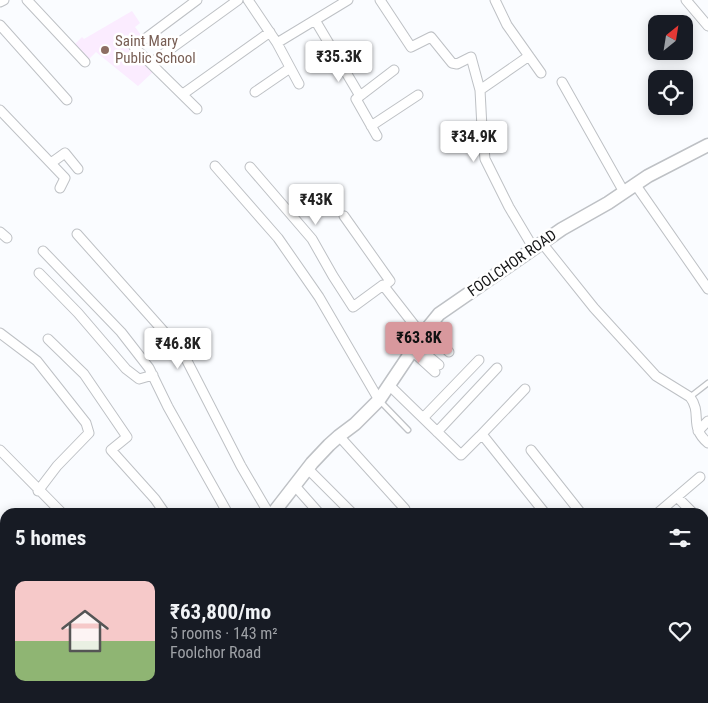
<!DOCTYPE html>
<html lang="en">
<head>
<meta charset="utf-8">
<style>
	:root { --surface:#171b24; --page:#20242c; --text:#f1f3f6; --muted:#9ea1a6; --line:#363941; --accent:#d8989d }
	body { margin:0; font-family:"Roboto Condensed",sans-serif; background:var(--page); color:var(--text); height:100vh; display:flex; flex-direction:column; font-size:19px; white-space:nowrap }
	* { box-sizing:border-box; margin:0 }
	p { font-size:16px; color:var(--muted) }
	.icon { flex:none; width:28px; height:28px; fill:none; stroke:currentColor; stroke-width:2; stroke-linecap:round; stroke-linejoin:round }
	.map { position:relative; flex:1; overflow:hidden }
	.sheet { position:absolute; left:0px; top:508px; width:709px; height:196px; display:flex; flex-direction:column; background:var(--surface); border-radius:15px 15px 0 0; box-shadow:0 2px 12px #0003 }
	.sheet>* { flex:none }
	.needle { width:32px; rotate:30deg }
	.controls { position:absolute; left:648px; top:15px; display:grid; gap:10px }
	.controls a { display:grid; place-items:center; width:45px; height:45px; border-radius:10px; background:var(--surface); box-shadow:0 2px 12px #0003; font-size:25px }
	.price { position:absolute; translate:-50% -42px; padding:0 11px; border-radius:5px; background:#fff; color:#222; font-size:16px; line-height:32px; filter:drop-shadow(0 1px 2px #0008) }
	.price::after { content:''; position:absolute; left:50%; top:30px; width:15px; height:11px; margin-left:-8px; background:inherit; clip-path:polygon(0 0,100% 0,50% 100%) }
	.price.current { background:var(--accent); color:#111 }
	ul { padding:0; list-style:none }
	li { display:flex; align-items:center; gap:15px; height:125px; padding:0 15px }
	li+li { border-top:1px solid var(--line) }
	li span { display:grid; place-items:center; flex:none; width:140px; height:100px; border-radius:10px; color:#555 }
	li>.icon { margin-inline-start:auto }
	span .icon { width:60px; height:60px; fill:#fffc; stroke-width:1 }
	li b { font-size:21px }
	h2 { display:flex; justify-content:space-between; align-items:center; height:60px; padding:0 15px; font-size:21px }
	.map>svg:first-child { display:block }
	.education { fill:#fbecff }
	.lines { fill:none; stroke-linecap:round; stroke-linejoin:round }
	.lane-casing { stroke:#bec1c5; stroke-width:7 }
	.street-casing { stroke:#bec1c5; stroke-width:11 }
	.secondary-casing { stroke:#bec1c5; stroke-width:15 }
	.lane { stroke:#fff; stroke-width:4.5 }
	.street { stroke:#fff; stroke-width:9 }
	.secondary { stroke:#fff; stroke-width:12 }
	.education-dot { fill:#8d6e63; stroke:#fff; stroke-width:2 }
	.labels { text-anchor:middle; stroke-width:5; stroke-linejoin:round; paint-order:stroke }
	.education-label { font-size:15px; fill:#785e54; stroke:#fff; text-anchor:start }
	.street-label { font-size:15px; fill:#141516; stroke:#fff }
</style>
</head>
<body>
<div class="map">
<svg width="708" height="703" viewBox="0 0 708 703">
	<rect width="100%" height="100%" fill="#fafcff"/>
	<path class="education" d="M132,11L140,23L135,27L141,35L129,47L154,71L138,86L96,52L87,61L74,45L82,37L84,39Z"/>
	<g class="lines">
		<defs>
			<path id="lane" d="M690,397L708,383
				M380,401L408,430"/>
			<path id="street" d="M27,0L85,62
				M248,0L277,43L299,84
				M380,0L411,47L431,37L452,63L457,64L471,57L480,90L482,128L485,159L509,207L534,249
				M495,0L507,25L541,73
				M686,0L708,26
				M0,2L4,0
				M315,20L360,96L356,99L377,136
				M0,25L67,100
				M277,43L348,0
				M151,63L238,0
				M562,82L624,192
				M480,90L529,56
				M255,92L290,68
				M183,94L270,32
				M360,96L394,70
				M197,109L134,47L197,0
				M0,110L65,178L60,188
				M371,126L418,95
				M51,163L65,153L78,169
				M215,166L278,238L319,297L379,400
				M250,167L312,239L333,276L353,307L383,285L422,335
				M635,184L708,289
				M344,216L390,281L384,286
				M0,232L7,238
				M77,234L183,353L241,466L268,512
				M542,243L594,308L656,376L690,397C703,414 688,426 708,443
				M43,251L121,332L149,368L168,407L227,512
				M39,273L78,313L126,369L139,379L153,375
				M426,330L449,352
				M0,333L37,361L86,423L89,433L57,466L38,491
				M48,339L84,374L127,437L111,450L155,499L164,512
				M415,345L439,365
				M412,351L435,372
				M389,385L461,455L480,436L485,438L544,512
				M423,418L479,360
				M698,431L708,421
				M437,432L497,368
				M339,436L405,509
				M480,436L525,389
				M0,450L61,512
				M531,450L580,512
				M308,469L351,512
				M295,486L318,512
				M677,497L692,512
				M659,512L700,477
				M704,524L708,528
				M704,540L708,536
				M0,546L5,551
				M704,590L708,594
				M0,602L5,607
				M0,677L5,683
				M19,699L22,703
				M127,699L130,703
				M176,699L179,703
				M233,699L237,703
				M495,699L499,703
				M568,699L572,703
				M620,699L624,703
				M654,703L658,699"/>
			<path id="secondary" d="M274,512L312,463L329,445L339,436L355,424L379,400L426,330L439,314L562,229L608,203L648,176L708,145
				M83,703L86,699"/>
		</defs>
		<use href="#lane" class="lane-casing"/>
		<use href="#street" class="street-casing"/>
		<use href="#secondary" class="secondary-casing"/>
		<use href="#lane" class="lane"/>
		<use href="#street" class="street"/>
		<use href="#secondary" class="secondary"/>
	</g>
	<circle class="education-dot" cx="105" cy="50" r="5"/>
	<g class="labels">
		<g class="education-label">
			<text x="115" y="46">Saint Mary<tspan x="115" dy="17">Public School</tspan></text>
		</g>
		<g class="street-label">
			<text transform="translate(512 263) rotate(-35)" y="5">FOOLCHOR ROAD</text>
		</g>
	</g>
</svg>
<div class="controls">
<a><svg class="needle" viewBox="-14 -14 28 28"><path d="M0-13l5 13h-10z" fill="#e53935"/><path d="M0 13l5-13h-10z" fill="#9ea1a6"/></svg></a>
<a><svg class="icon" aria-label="locate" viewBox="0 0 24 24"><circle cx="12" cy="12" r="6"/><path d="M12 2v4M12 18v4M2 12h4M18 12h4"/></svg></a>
</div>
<b class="price" style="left:339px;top:83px">₹35.3K</b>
<b class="price" style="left:474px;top:163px">₹34.9K</b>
<b class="price" style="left:316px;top:226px">₹43K</b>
<b class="price current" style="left:419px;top:364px">₹63.8K</b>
<b class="price" style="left:178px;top:370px">₹46.8K</b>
<section class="sheet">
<h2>5 homes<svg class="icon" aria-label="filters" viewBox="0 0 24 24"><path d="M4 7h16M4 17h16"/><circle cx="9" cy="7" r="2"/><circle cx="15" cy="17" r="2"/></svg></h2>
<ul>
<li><span style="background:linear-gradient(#f6c9c9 60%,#8fb573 0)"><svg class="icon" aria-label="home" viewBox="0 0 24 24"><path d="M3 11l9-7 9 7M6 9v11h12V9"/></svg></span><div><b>₹63,800/mo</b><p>5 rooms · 143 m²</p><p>Foolchor Road</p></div><svg class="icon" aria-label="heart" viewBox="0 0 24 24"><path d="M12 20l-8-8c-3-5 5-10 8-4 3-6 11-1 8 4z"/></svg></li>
</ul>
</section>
</div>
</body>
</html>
